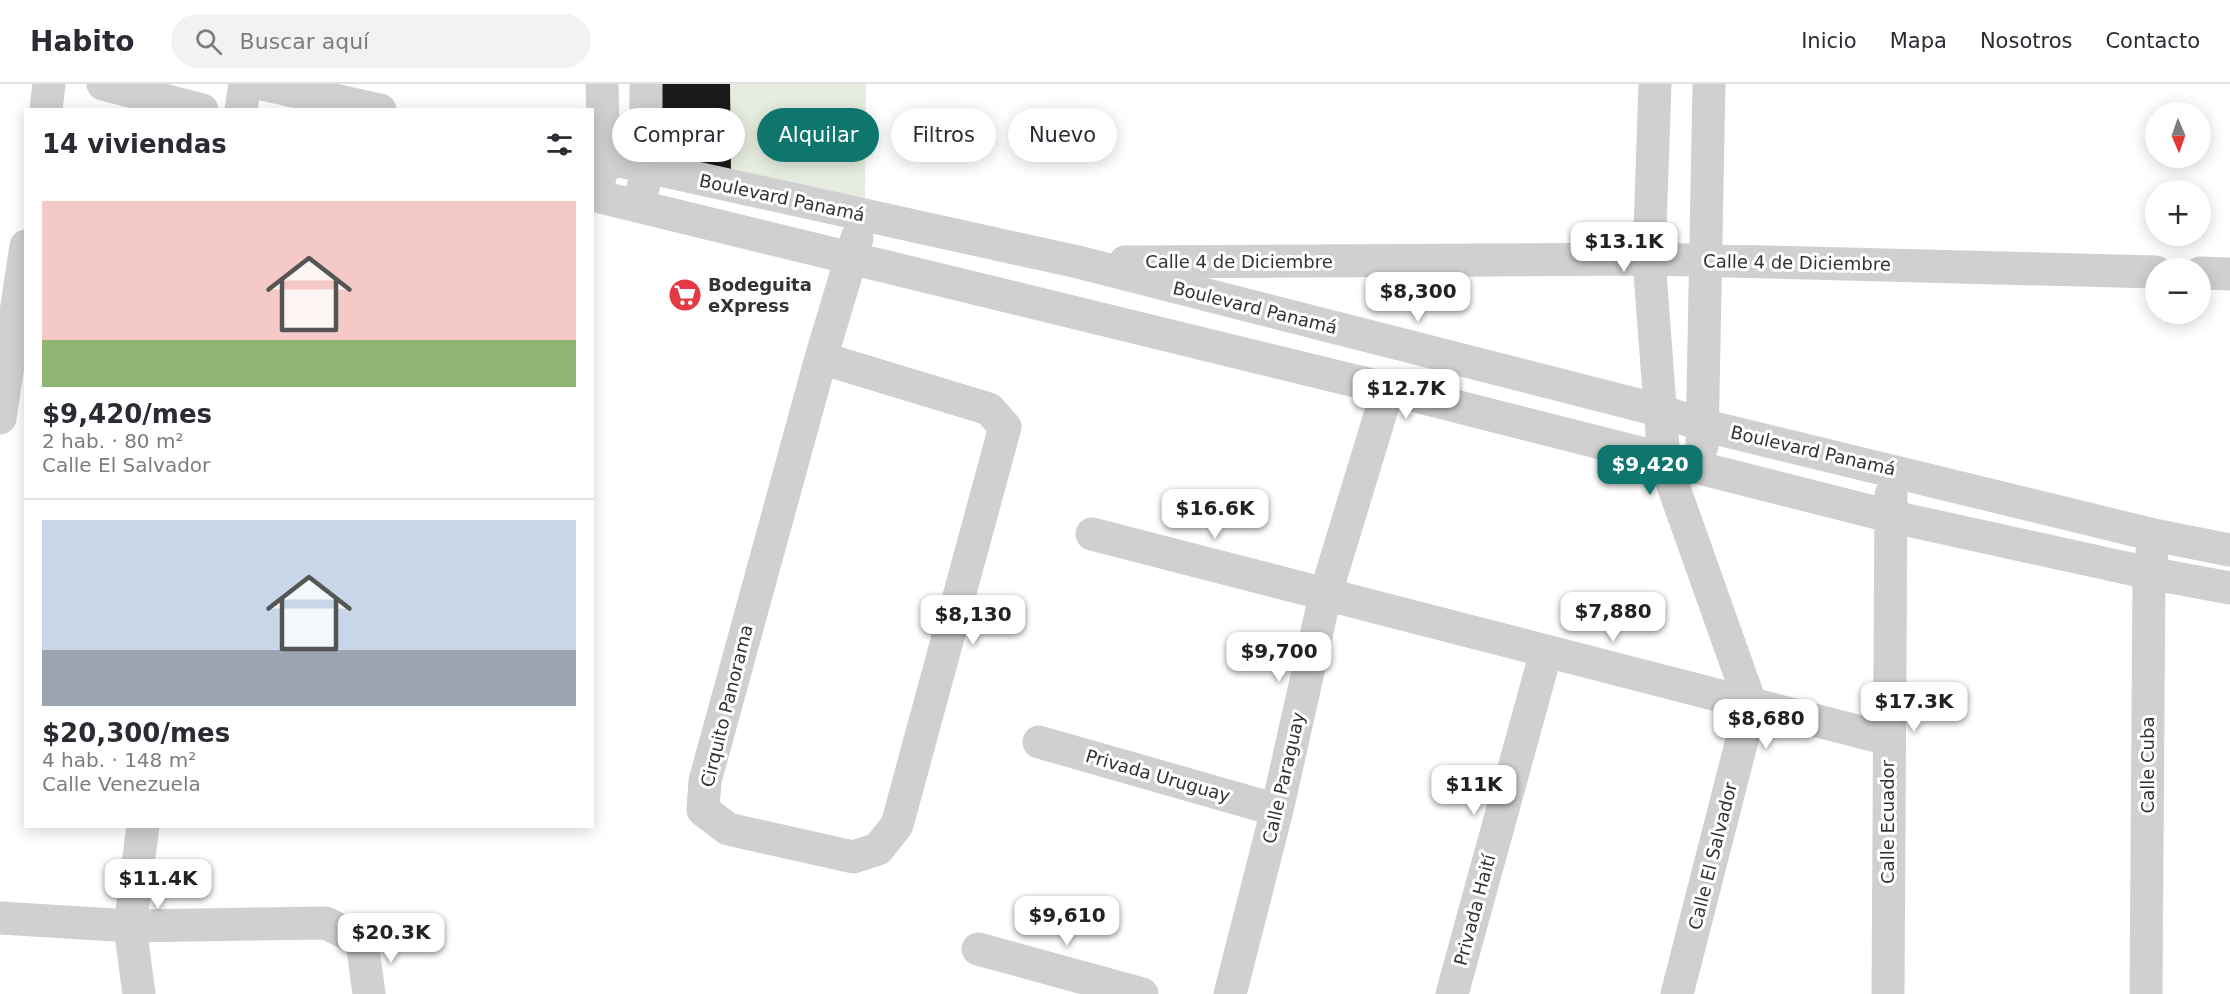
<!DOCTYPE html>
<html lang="es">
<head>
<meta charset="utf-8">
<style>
	:root { --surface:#fff; --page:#f2f2f3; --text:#2b2b33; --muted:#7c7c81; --line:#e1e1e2; --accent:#0f766e }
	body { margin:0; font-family:"DejaVu Sans",sans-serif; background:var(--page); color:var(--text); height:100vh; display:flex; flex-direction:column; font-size:22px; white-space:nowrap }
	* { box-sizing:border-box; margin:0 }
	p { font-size:20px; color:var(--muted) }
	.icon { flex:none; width:33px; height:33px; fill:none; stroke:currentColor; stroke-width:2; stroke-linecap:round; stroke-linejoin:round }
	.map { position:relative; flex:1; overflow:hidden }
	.side { position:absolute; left:24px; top:24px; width:570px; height:720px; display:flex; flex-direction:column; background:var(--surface); border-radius:0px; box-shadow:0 3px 15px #0003 }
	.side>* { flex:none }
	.top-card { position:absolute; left:612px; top:24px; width:570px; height:54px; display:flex; gap:12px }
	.needle { width:39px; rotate:178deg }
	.fabs { position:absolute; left:2145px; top:18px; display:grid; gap:12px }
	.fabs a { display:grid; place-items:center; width:66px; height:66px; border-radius:50%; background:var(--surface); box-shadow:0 3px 15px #0003; font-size:30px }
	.price { position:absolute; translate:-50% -51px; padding:0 14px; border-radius:12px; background:#fff; color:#222; font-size:20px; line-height:39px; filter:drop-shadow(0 2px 3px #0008) }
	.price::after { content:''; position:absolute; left:50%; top:36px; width:18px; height:14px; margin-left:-9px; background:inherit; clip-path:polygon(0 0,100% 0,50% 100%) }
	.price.current { background:var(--accent); color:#fff }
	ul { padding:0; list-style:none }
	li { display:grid; align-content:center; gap:12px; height:318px; padding:0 18px }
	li+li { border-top:2px solid var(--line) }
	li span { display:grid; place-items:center; height:186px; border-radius:0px; color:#555 }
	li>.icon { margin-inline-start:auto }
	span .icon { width:108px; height:108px; fill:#fffc; stroke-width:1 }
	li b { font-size:26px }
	h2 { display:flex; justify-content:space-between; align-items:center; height:72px; padding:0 18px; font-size:26px }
	.tag { padding:0 21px; border-radius:27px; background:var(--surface); box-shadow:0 3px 15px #0003; font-size:21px; line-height:54px }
	.tag.current { background:var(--accent); color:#fff }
	header { display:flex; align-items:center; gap:36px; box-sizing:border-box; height:84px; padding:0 30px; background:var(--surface); border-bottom:2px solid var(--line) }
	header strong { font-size:28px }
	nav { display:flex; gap:33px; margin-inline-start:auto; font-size:21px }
	.search { width:420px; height:54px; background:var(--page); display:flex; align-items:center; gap:15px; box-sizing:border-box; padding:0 21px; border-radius:33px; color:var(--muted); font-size:22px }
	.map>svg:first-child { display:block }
	.green { fill:#e6ecdf }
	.building { fill:#1a1a1a }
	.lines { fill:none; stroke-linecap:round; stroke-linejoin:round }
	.minor { stroke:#d0d0d0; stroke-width:33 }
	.labels { text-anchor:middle; stroke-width:6; stroke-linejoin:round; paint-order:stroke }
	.street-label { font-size:18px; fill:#333; stroke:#fff }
	.poi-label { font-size:18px; font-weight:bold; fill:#333; stroke:#fff; text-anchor:start }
</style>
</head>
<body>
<header>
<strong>Habito</strong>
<div class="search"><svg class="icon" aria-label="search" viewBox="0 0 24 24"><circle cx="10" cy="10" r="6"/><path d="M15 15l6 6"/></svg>Buscar aquí</div>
<nav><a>Inicio</a><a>Mapa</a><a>Nosotros</a><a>Contacto</a></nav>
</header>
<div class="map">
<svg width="2230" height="910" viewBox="0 0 2230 910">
	<rect width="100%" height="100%" fill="#fff"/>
	<path class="green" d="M661,0H866L865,122L662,75Z"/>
	<path class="building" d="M661,0H730L731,91L662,75Z"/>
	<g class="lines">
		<path class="minor" d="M103,0L202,26
			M261,0L380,26
			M1655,0L1649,175L1664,376L1751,621L1677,910
			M46,26L49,0
			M241,26L245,0
			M592,71L1078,178L1658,326L1702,341L2154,451L2230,466
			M600,94L604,74L602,0
			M643,105L646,85V0
			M592,111L1388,305L1889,432L2149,489L2230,504
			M1125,178L1649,175L2156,188
			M2200,189L2230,190
			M821,274L989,325L1005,343L897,741L878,765L853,773L728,745L703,726L705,697L821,274L857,154
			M0,334L26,162
			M1702,362L1709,0
			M1092,450L1888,655
			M1039,658L1277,726
			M0,834L130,842L326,839L362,857L369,910
			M978,865L1142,910
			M139,910L130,842L143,742
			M1230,910L1277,726L1325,512L1388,305
			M1452,910L1546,568
			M1888,910L1891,411
			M2146,910L2149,489L2152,468"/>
	</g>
	<defs>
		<symbol id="supermarket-disc" viewBox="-11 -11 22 22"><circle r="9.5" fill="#e63946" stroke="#fff"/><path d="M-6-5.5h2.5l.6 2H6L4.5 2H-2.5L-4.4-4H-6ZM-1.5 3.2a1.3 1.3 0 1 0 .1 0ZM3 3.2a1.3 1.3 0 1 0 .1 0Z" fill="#fff"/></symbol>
	</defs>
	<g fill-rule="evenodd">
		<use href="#supermarket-disc" x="666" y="192" width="38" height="38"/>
	</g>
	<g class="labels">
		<g class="street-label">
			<text transform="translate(782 114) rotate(12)" y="6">Boulevard Panamá</text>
			<text x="1239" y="184">Calle 4 de Diciembre</text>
			<text transform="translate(1797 179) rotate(1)" y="6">Calle 4 de Diciembre</text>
			<text transform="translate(1255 224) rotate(14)" y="6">Boulevard Panamá</text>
			<text transform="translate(1813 367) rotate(13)" y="6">Boulevard Panamá</text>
			<text transform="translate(727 622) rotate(-76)" y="6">Cirquito Panorama</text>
			<text transform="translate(2148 681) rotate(-90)" y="6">Calle Cuba</text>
			<text transform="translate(1158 692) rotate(16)" y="6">Privada Uruguay</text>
			<text transform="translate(1284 694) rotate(-77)" y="6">Calle Paraguay</text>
			<text transform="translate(1888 738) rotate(-90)" y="6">Calle Ecuador</text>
			<text transform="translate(1713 772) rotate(-76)" y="6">Calle El Salvador</text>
			<text transform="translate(1475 826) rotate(-75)" y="6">Privada Haití</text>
		</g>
		<g class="poi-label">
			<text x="708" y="207">Bodeguita<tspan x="708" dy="21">eXpress</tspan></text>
		</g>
	</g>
</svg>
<div class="fabs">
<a><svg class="needle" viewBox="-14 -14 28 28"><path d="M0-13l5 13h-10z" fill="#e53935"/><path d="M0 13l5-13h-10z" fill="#7c7c81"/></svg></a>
<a>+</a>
<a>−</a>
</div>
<b class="price" style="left:1624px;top:189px">$13.1K</b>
<b class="price" style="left:1418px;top:239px">$8,300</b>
<b class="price" style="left:1406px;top:336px">$12.7K</b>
<b class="price current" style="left:1650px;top:412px">$9,420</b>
<b class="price" style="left:1215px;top:456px">$16.6K</b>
<b class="price" style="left:1613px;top:559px">$7,880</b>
<b class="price" style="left:973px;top:562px">$8,130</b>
<b class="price" style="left:1279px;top:599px">$9,700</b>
<b class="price" style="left:1914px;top:649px">$17.3K</b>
<b class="price" style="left:1766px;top:666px">$8,680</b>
<b class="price" style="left:1474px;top:732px">$11K</b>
<b class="price" style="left:158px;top:826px">$11.4K</b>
<b class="price" style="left:1067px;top:863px">$9,610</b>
<b class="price" style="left:391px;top:880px">$20.3K</b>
<div class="top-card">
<a class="tag">Comprar</a>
<a class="tag current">Alquilar</a>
<a class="tag">Filtros</a>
<a class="tag">Nuevo</a>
</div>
<section class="side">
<h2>14 viviendas<svg class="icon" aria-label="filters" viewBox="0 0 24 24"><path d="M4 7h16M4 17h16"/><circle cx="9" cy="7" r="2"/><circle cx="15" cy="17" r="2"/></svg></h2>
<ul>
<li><span style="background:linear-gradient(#f6c9c9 75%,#8fb573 0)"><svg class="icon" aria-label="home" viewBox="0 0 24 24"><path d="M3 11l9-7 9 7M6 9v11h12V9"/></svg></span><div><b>$9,420/mes</b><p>2 hab. · 80 m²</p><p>Calle El Salvador</p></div></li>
<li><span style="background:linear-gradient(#c9d6e8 70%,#9aa5b1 0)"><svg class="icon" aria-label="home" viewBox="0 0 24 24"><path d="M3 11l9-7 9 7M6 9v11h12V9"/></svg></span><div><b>$20,300/mes</b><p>4 hab. · 148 m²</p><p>Calle Venezuela</p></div></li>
</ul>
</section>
</div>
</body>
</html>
